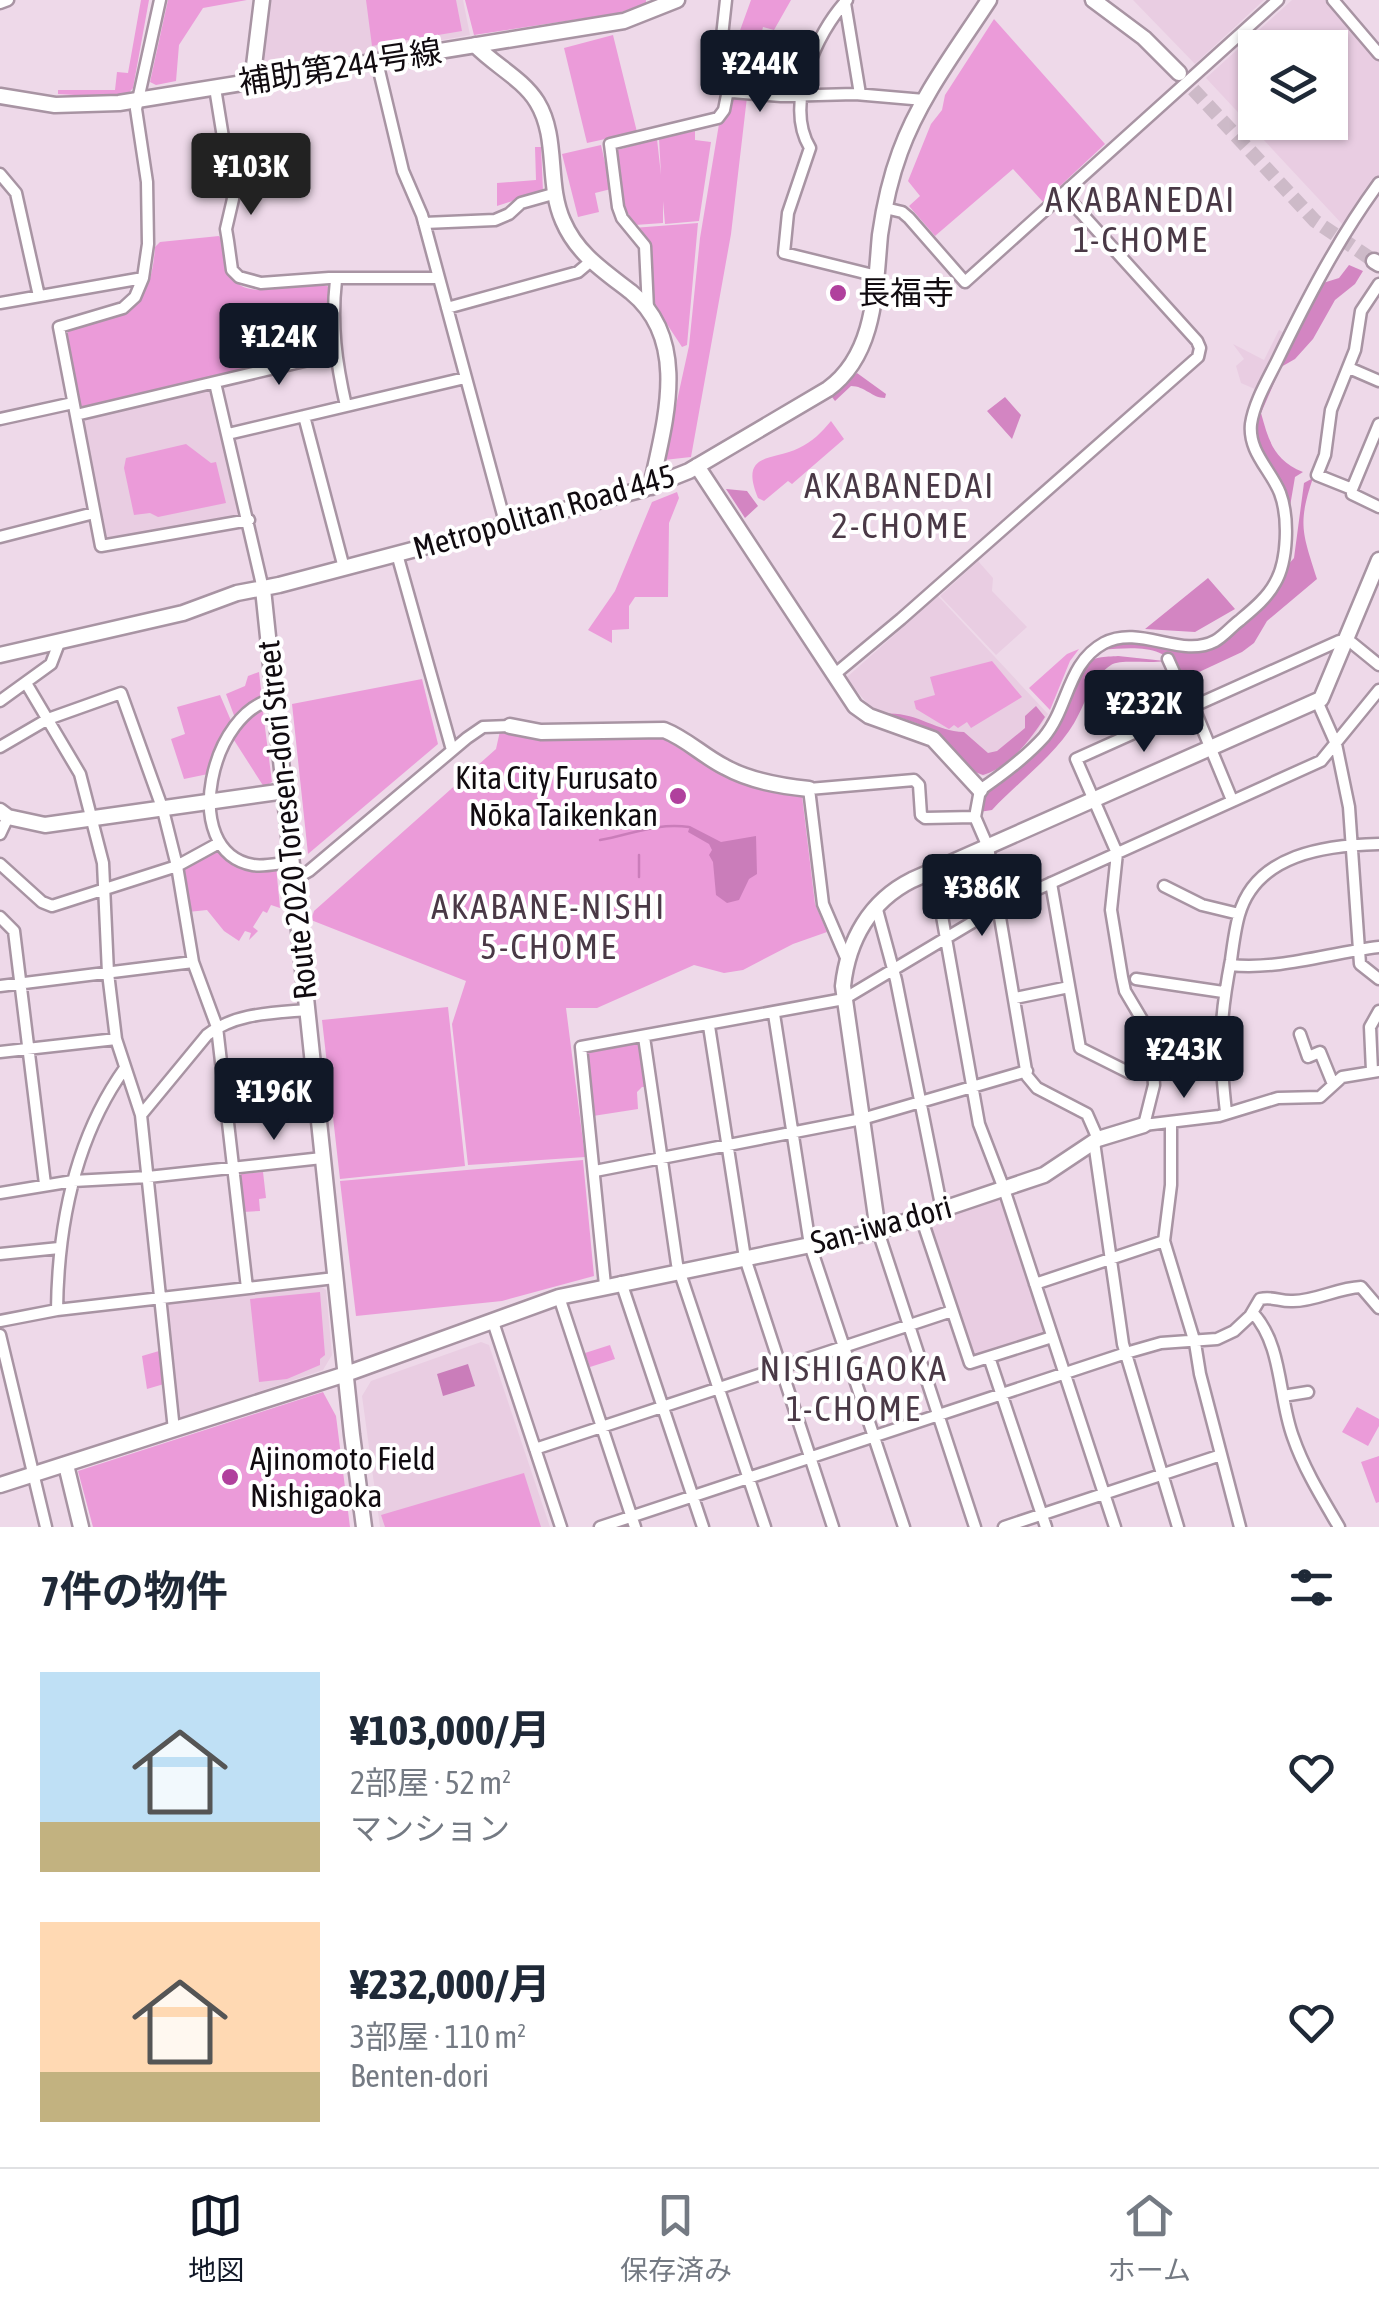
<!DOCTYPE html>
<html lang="ja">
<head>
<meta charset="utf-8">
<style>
	:root { --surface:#fff; --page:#f2f2f3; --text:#1f2937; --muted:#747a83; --line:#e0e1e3; --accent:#111827 }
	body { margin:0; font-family:"Asap Condensed","Noto Sans JP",sans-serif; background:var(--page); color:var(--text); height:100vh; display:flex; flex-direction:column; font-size:38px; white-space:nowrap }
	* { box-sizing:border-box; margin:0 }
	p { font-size:32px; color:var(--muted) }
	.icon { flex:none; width:55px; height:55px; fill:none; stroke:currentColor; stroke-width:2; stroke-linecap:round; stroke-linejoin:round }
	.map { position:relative; height:1527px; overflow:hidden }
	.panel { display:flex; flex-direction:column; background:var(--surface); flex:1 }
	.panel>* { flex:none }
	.fabs { position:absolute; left:1238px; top:30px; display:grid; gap:20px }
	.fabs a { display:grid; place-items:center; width:110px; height:110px; border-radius:0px; background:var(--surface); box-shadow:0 2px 8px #0004; font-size:50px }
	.price { position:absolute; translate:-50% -85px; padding:0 22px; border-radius:10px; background:var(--accent); color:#fff; font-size:32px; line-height:65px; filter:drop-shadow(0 2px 5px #0008) }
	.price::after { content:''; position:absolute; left:50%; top:60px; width:30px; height:22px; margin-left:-15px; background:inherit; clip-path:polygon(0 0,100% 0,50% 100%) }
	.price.on { background:#222; color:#fff }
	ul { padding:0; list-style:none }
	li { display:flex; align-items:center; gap:30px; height:250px; padding:0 40px }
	li span { display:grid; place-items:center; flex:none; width:280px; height:200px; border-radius:0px; color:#555 }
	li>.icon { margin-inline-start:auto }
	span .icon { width:120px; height:120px; fill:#fffc; stroke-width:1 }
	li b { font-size:42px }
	h2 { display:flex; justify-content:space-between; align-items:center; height:120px; padding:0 40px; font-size:42px }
	.tab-bar { display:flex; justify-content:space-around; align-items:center; height:140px; border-top:2px solid var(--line); background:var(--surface); font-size:28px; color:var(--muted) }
	.tab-bar a { display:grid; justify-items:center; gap:5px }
	.tab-bar .on { color:var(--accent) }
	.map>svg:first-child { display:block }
	.built { fill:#e9cde2; fill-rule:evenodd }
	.green { fill:#eb9bd9 }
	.forest { fill:#d385c2 }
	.water { fill:#ca7dba }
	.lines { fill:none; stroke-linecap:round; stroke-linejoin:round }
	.stream { stroke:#ca7dba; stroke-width:2.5 }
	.secondary-tunnel { stroke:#cdbac8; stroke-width:14; stroke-dasharray:14 7; stroke-linecap:butt }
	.street-casing { stroke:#a894a3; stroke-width:15 }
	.secondary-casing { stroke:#a894a3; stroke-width:19 }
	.street { stroke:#fff; stroke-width:10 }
	.secondary { stroke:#fff; stroke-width:14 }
	.poi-dot { fill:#b0409d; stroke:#fff; stroke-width:4 }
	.labels { text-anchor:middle; stroke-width:8; stroke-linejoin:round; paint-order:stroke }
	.street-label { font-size:32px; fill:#110b10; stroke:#fff }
	.poi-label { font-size:32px; fill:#110b10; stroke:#fff; text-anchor:start }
	.neighbourhood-label { font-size:35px; letter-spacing:2.5px; fill:#4a3946; stroke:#fff }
</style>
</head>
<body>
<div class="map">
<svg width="1379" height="1527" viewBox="0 0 1379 1527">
	<rect width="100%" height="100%" fill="#eed9e9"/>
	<path class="built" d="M269,0H463L470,35L264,72L263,48Z
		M1133,0H1264L1195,64Z
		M1292,0H1325L1379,61V175L1365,189L1343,225L1206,78ZM1255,48H1330V122H1255Z
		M1279,330L1285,333L1257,390L1241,383L1236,366L1244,359L1233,344L1264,360Z
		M205,390L210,393L239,512L237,518L103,542L81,418Z
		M978,561L993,578L992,591L1027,627L996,655L940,596Z
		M938,596L1048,714L1031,741L988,776L975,775L944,742L924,728L871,708L846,678Z
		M1000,1196L1046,1335L970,1360L926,1223Z
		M320,1285L326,1290L332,1355L323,1370L181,1418L178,1417L168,1303Z
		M481,1342L489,1345L550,1527H380L362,1396L371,1381Z"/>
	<path class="green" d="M141,0H149L133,88L127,95L91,99L90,96L58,94V90H115L117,72L128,73Z
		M168,0H247L203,8L179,45L176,81L156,85L150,82Z
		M366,0H456L462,31L372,46Z
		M465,0H646V3L619,13L474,35Z
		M751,0H791L774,30L763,27L749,88L731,86L724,71L728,35L738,36Z
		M994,19L1105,144L1043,202L1013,169L935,236L909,206L920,196L908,181L931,124L942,110L945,95Z
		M613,35L637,132L587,143L564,48Z
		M731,96L747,97L731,234L691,457L664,460L689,346L700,238L719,124L725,121Z
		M695,131V140L711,142L699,221L665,224L663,201V223L635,225L625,208H621L614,151L657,139L661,175L659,138Z
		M601,145L611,189L595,193L599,212L578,217L562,154Z
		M535,147H541L543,191L497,206V183L536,180Z
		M698,223L687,345L682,347L651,300L649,246L633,228Z
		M219,236C226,248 222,263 230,275C251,309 304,272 331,288L329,351L80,408L67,330C124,317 151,311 155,247L160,242Z
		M831,421L844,439L792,484L788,481L764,501L758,498C739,452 772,461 799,448C812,442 822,432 831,421Z
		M186,444L211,463L216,462L226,503L158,517L150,513L134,515L124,468L126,458Z
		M677,492L679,498L669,523L668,597H635L629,606V629L612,630V643L588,630L615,591L652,502Z
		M1079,649L1070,661L1050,710L1029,688L1067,654Z
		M992,661L1022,697L971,728L967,722L958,728L954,725L949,729L916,709L914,701L935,695L930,677Z
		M259,672L262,698L247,706L235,718L226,694L245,686L248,676Z
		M422,679L438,744L308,854L292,704Z
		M1124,688L1141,728L1113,740L1096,699Z
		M220,695L232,723L208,774L184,779L171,739L185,734L177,707Z
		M262,704L272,782L264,787L232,737L239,721Z
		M500,731L537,736L538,740L662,738L723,775L766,790L802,796L815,904L827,932L793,944L743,970L724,973L694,965L597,1008H566L585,1157L468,1165L452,1024L466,981L311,920L314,911L496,749Z
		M220,850L229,858L276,866L280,908L271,905L267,913L263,911L253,927L258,931L249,940L251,933L245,931L239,941L224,931L207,910L188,912L182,865Z
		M448,1007L465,1166L340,1179L322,1020Z
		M641,1043L647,1087H642L637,1092L638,1109L593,1116L586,1054L589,1050Z
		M583,1160L594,1276L502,1301L356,1316L340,1181Z
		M263,1172L266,1198L259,1199L260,1211L243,1212L239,1177L241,1174Z
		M320,1292L325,1355L320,1359V1365L287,1379L259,1382L250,1299Z
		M610,1345L615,1359L590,1367L585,1353Z
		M159,1351L164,1384L147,1389L142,1356Z
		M323,1392L336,1416L350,1527H93L78,1471Z
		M1357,1407L1379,1419V1426L1368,1446L1342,1432Z
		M1379,1456V1502L1376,1503L1361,1462Z
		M524,1473L541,1527H385L381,1515Z"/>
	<path class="forest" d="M1349,265L1363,271L1355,284L1335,300L1313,339L1295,359L1281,367L1261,413C1269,442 1274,460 1303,472L1295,477L1287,524C1276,495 1256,460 1254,429C1252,399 1307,313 1323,283L1339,278Z
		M857,373L886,394L885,398C872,398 865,386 851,386L835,401L832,397Z
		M1005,397L1021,415L1012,439L987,411Z
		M1313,478C1297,525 1303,534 1317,579L1267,621L1254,643L1242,652L1197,673L1179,672C1166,643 1130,648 1102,650L1114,641H1141L1191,653L1219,643L1294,558L1304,483Z
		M726,489L747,491L758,506L745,518Z
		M1208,578L1235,609L1195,632L1145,629Z
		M1118,656L1165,661C1149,664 1121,659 1111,665C1090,678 1084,711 1069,731C1047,762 1017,783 992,810L979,812C988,780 1021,767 1042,744C1063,721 1066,692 1082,667C1091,656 1106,657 1118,656Z
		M1036,706L1045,717C1031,739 1010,767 983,775C968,771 959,754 948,743C929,725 906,718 881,714C916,710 933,731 964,732L988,753L997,751L1025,728V716Z"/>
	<path class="water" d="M304,308L309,340L292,343L287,311Z
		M690,826L721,842L756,836L757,874L749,879L739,900L727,903L716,895L713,862L709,855L712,850L709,844L688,832Z
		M468,1364L475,1386L443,1396L437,1374Z"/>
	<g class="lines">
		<path class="stream" d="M600,840C630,835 657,822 689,827
			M639,855V877"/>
		<path class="secondary-tunnel" d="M1179,74L1315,221L1374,261"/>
		<defs>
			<path id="street" d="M160,0L136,109L147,182L148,244L143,278L135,297L123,308L59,327L101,546L249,520
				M726,0L718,73L721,83L732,92L781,96L855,94L924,100
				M847,0C816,33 784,105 810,148L788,213L784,253L877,276
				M1333,0L1379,54
				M0,3L8,0
				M845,3L860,94
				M377,62L403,171L422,215L506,526
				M215,88L233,199L226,229L228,241L232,270L239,277L261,283L329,278H438
				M0,174L16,193L39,296
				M885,208L902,212L909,218L965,282L1278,0
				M424,223L495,220L509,214L521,203L553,194
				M336,280C331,325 336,362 346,406
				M1379,284L1361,311L1355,350L1331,410L1325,455L1317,475L1352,489V494L1379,507
				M0,303L143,278
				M447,308L578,272L591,261
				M648,309L645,246L622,218L618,207L610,144L718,118L724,110L728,90
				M1349,368L1379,381
				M215,383L263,589
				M76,415L334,354
				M304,416L344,568
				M0,419L73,403
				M228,434L465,378
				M1352,489L1379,424
				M0,537L94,513
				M397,554L452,750
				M1168,659L1191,710
				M1379,665L1352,643L1339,641L1076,759L1117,853L1111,910L1122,977L1125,991L1144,1023L1153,1068L1154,1085L1144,1125L1219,1116L1278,1098L1320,1097L1342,1077L1379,1071
				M835,674L901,619L1198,357L1200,348L1197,341L1065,195
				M26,683L80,774L103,863L108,973L116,1039L141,1115L174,1430
				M276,699C212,707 177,851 253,865C265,867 279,863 292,862
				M0,701L51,664L59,643
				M1317,701L1336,744L1349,807L1360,964L1379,979
				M1194,708L1232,800
				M0,747L48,719L121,693L163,810L177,866L193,962L217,1027L247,1288
				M0,834L8,817
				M0,864L42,902L52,906L177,866L219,843
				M934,871L979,1124L1004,1189L1115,1527
				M293,880L309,871L467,738L483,727L510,726
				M1051,883L1080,1048L1130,1073
				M1164,886L1202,905L1239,914
				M876,906L896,980L942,1210
				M0,917L14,931L45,1184
				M847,960L823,904L809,789L914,780L919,785L921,815L925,818L975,817
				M1230,965C1281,970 1328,953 1379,947
				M1136,979L1223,992
				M0,986L193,962
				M1015,998L1069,987
				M774,1014L810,1245L904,1527
				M709,1026L745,1258L833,1527
				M1300,1034L1308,1057L1320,1052L1333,1084
				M644,1037L677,1264L765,1527
				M0,1052L116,1039
				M1372,1071L1370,1027L1379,1011
				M1226,1112C1219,1050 1219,1022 1231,960C1233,945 1235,929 1239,915C1256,854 1326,845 1379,844
				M141,1115L207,1035C235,1013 273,1013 307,1010
				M1171,1123V1185L1164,1241L1195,1343L1200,1374L1240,1527
				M1098,1139L1087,1114L1037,1088L1027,1076L988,847L975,817L980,790C1002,775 1026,757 1044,737C1069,707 1067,663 1104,643C1140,624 1181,659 1215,641C1224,636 1231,627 1239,621C1252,610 1267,598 1275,583C1288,561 1289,517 1280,493C1271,470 1248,452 1251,424C1254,403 1267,381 1277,361C1307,299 1338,239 1379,183
				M1094,1142L1123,1344L1178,1527
				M595,1171L862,1119L1027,1071
				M0,1193L73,1181L148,1177L322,1158
				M921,1217L970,1363L1052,1337
				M878,1231L975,1527
				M0,1254L59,1248
				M621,1282L703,1527
				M1035,1284L1164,1241
				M605,1285L581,1047L844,999L998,907L1321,761L1379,690
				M559,1297L635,1527
				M57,1310C58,1225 75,1138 125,1068
				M1253,1313C1283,1346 1278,1397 1293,1437C1304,1469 1322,1498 1339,1527
				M0,1321L57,1310L335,1278
				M493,1322L561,1527
				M0,1335L46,1527
				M989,1357L1046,1527
				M1283,1396L1308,1392
				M535,1449L952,1311
				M600,1527L1126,1353L1161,1343L1217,1339L1234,1331L1250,1316L1260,1299C1274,1296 1280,1302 1293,1301C1316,1301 1337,1288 1361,1287L1379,1308
				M1004,1527L1221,1455"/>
			<path id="secondary" d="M1093,0L1144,38L1179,73
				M475,45C494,65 523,79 537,102C559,138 546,183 563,221C577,254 604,271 631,292C691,341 664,424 651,487
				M252,82L262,0
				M0,96L55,105L119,103L624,21L677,0
				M1374,261L1379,264
				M697,466L855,706L869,716L933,739L980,790
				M263,589L352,1435L364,1527
				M0,655L183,613L237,593L279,585L644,489L689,471L828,389C876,354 875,289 880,235C884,207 890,179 900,152C920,97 957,49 989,0
				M510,726L541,732L664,730C687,739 703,756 725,767C750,781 780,786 809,789
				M0,811L8,817L45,825L285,791
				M878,1231L843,986C848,940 870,901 912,880L1321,699L1379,560
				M66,1465L81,1527
				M0,1485L346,1374L559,1297L878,1231L1044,1175L1098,1139L1144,1125"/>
		</defs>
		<use href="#street" class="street-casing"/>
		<use href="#secondary" class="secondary-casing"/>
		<use href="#street" class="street"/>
		<use href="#secondary" class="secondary"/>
	</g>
	<g class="poi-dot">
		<circle cx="838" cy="293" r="10"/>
		<circle cx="678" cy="796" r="10"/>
		<circle cx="230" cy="1477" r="10"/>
	</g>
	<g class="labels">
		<g class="street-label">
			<text transform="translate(340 67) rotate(-9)" y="11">補助第244号線</text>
			<text transform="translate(544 512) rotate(-16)" y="11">Metropolitan Road 445</text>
			<text transform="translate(287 820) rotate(-96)" y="11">Route 2020 Toresen-dori Street</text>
			<text transform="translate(881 1225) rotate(-15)" y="11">San-iwa dori</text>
		</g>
		<g class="poi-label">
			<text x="858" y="304">長福寺</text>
			<text x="658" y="789" text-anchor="end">Kita City Furusato<tspan x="658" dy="37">Nōka Taikenkan</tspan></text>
			<text x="250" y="1470">Ajinomoto Field<tspan x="250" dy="37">Nishigaoka</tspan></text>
		</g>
		<g class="neighbourhood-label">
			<text x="1141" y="212">AKABANEDAI<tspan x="1141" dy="40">1-CHOME</tspan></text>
			<text x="900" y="498">AKABANEDAI<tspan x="900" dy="40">2-CHOME</tspan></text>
			<text x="549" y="919">AKABANE-NISHI<tspan x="549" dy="40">5-CHOME</tspan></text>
			<text x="854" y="1381">NISHIGAOKA<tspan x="854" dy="40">1-CHOME</tspan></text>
		</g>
	</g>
</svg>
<div class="fabs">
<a><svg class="icon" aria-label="layers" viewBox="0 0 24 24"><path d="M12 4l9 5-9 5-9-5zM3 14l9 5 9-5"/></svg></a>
</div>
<b class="price" style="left:760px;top:115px">¥244K</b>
<b class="price on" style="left:251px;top:218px">¥103K</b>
<b class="price" style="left:279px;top:388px">¥124K</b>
<b class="price" style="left:1144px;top:755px">¥232K</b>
<b class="price" style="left:982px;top:939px">¥386K</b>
<b class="price" style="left:1184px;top:1101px">¥243K</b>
<b class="price" style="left:274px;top:1143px">¥196K</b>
</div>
<section class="panel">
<h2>7件の物件<svg class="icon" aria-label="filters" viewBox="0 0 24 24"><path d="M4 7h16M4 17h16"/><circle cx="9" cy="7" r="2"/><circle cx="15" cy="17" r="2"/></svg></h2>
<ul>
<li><span style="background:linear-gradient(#bfe0f5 75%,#c2b280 0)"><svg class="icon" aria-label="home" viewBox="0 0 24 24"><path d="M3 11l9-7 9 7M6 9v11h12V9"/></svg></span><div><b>¥103,000/月</b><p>2部屋 · 52 m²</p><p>マンション</p></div><svg class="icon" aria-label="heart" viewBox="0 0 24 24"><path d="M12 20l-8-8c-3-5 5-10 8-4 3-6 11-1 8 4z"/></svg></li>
<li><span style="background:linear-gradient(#ffd9b3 75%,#c2b280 0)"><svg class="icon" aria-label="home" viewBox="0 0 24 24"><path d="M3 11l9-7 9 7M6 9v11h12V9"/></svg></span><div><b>¥232,000/月</b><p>3部屋 · 110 m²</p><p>Benten-dori</p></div><svg class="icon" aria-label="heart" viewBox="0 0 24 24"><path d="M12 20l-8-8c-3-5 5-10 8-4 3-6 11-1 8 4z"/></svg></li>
</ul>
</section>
<nav class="tab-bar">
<a class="on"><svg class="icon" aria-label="map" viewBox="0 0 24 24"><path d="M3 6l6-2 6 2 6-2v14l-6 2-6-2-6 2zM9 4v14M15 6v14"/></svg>地図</a>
<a><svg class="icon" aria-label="saved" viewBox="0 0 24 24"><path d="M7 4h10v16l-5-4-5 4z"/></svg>保存済み</a>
<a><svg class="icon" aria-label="home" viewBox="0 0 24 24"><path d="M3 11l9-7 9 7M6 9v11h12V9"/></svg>ホーム</a>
</nav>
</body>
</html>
